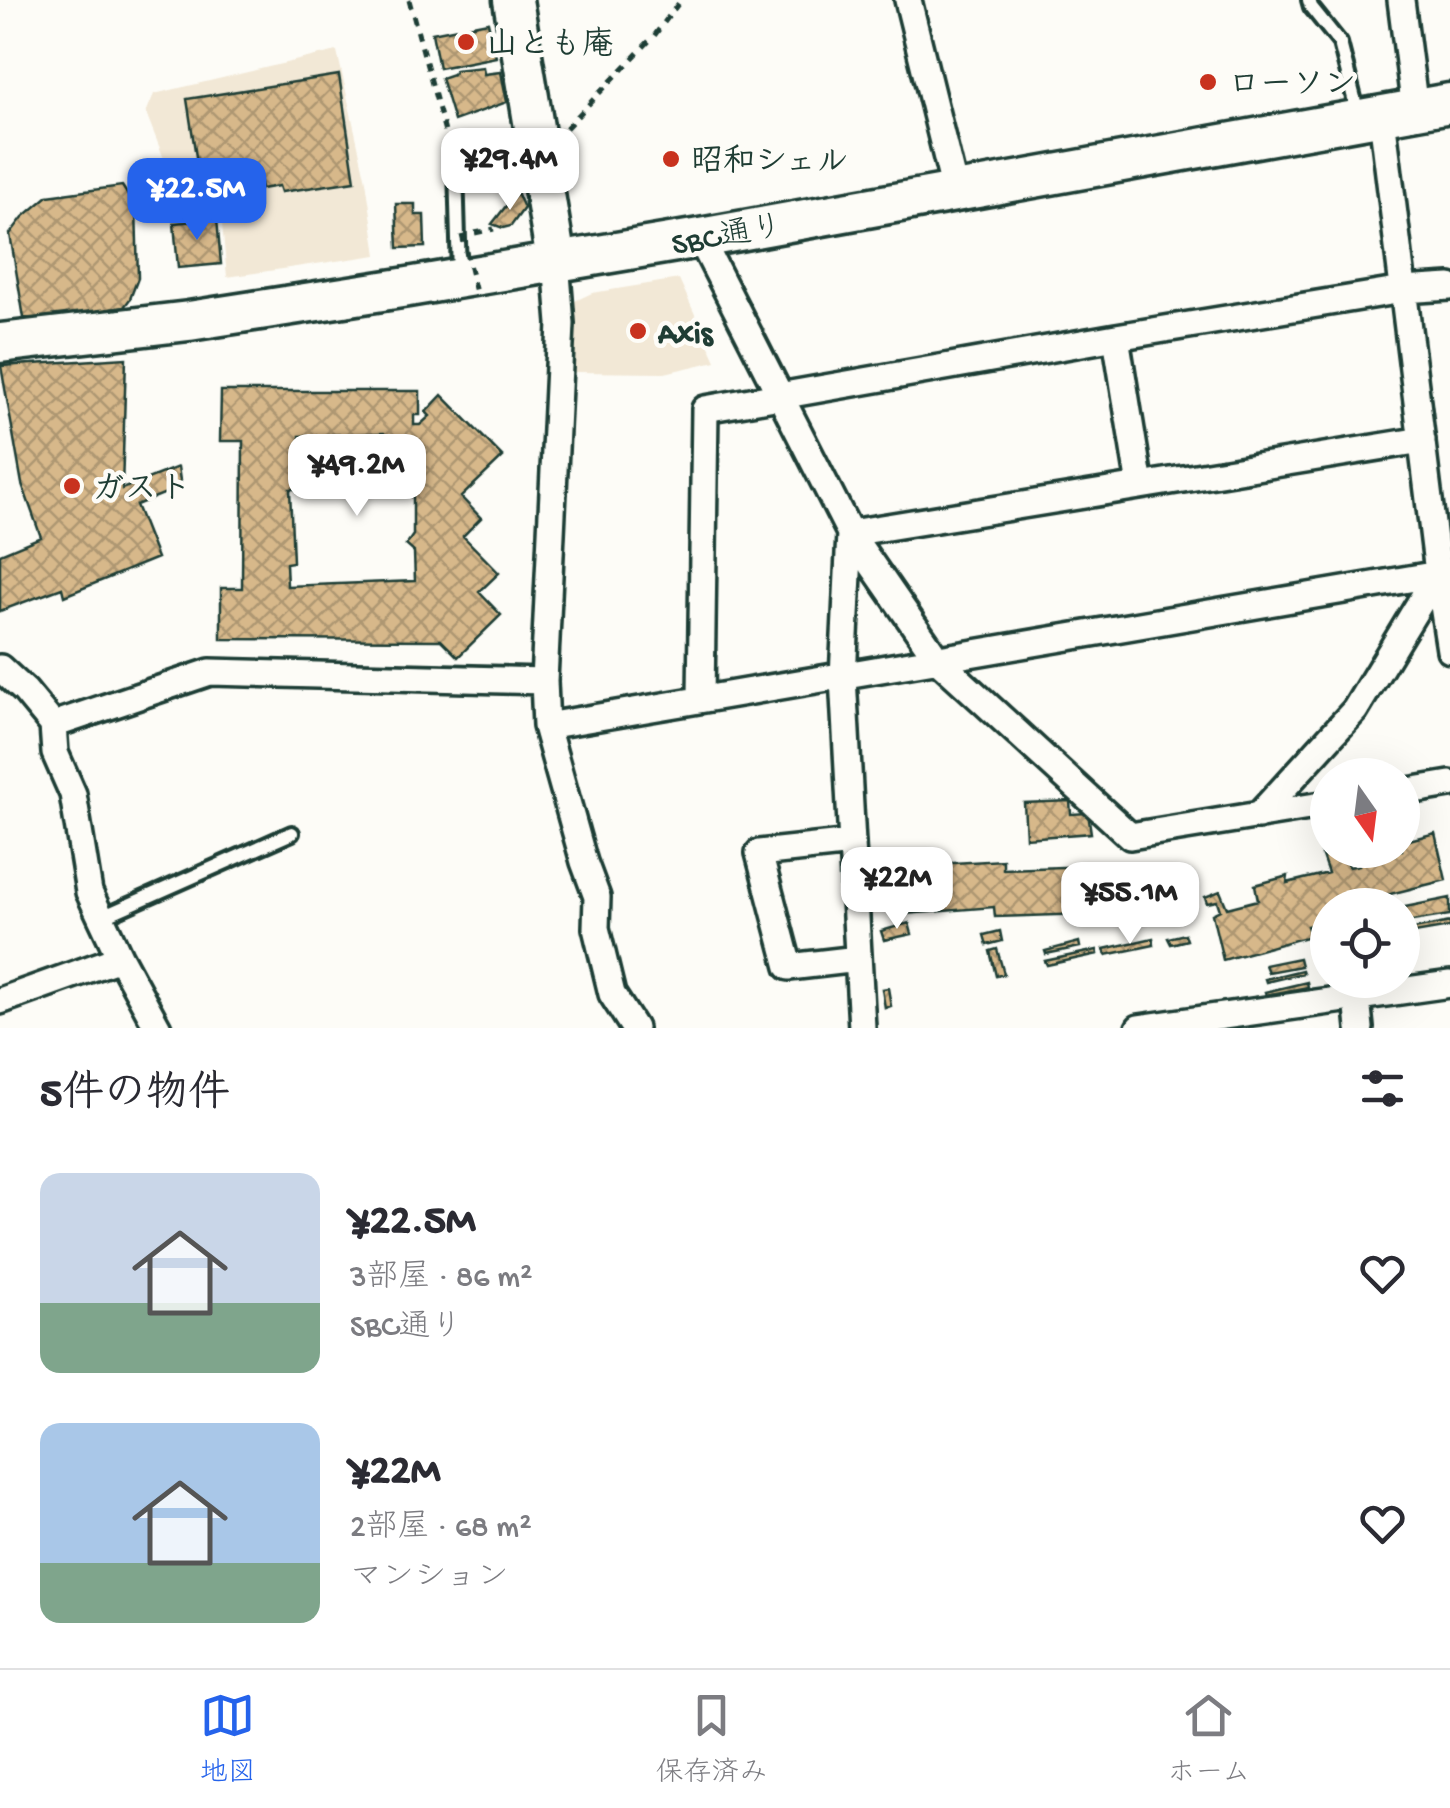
<!DOCTYPE html>
<html lang="ja">
<head>
<meta charset="utf-8">
<style>
	:root { --surface:#fff; --page:#f2f2f3; --text:#2b2b33; --muted:#7c7c81; --line:#e1e1e2; --accent:#2563eb }
	body { margin:0; font-family:"Gochi Hand","Klee One",sans-serif; background:var(--page); color:var(--text); height:100vh; display:flex; flex-direction:column; font-size:38px; white-space:nowrap }
	* { box-sizing:border-box; margin:0 }
	p { font-size:32px; color:var(--muted) }
	.icon { flex:none; width:55px; height:55px; fill:none; stroke:currentColor; stroke-width:2; stroke-linecap:round; stroke-linejoin:round }
	.map { position:relative; height:1028px; overflow:hidden }
	.side { display:flex; flex-direction:column; background:var(--surface); flex:1 }
	.side>* { flex:none }
	.needle { width:65px; rotate:166deg }
	.tools { position:absolute; left:1310px; top:758px; display:grid; gap:20px }
	.tools a { display:grid; place-items:center; width:110px; height:110px; border-radius:50%; background:var(--surface); box-shadow:0 10px 40px #0002; font-size:50px }
	.price { position:absolute; translate:-50% -85px; padding:0 22px; border-radius:20px; background:#fff; color:#222; font-size:32px; line-height:65px; filter:drop-shadow(0 2px 5px #0008) }
	.price::after { content:''; position:absolute; left:50%; top:60px; width:30px; height:22px; margin-left:-15px; background:inherit; clip-path:polygon(0 0,100% 0,50% 100%) }
	.price.selected { background:var(--accent); color:#fff }
	ul { padding:0; list-style:none }
	li { display:flex; align-items:center; gap:30px; height:250px; padding:0 40px }
	li span { display:grid; place-items:center; flex:none; width:280px; height:200px; border-radius:20px; color:#555 }
	li>.icon { margin-inline-start:auto }
	span .icon { width:120px; height:120px; fill:#fffc; stroke-width:1 }
	li b { font-size:42px }
	h2 { display:flex; justify-content:space-between; align-items:center; height:120px; padding:0 40px; font-size:42px }
	.dock { display:flex; justify-content:space-around; align-items:center; height:140px; border-top:2px solid var(--line); background:var(--surface); font-size:28px; color:var(--muted) }
	.dock a { display:grid; justify-items:center; gap:5px }
	.dock .selected { color:var(--accent) }
	.map>svg:first-child { display:block }
	.built { fill:#f2e8d6 }
	.building { fill:url(#building-cross-hatch); stroke:#1f3d34; stroke-width:2.5; fill-rule:evenodd }
	.lines { fill:none; stroke-linecap:round; stroke-linejoin:round }
	.lane-casing { stroke:#1f3d34; stroke-width:20 }
	.street-casing { stroke:#1f3d34; stroke-width:32 }
	.secondary-casing { stroke:#1f3d34; stroke-width:45 }
	.path { stroke:#1f3d34; stroke-width:5; stroke-dasharray:8 8; stroke-linecap:butt }
	.lane { stroke:#fdfcf7; stroke-width:12 }
	.street { stroke:#fdfcf7; stroke-width:25 }
	.secondary { stroke:#fdfcf7; stroke-width:38 }
	.path-bridge { stroke:#1f3d34; stroke-width:5; stroke-dasharray:8 8; stroke-linecap:butt }
	.poi-dot { fill:#c8321e; stroke:#fdfcf7; stroke-width:4 }
	.labels { text-anchor:middle; stroke-width:9; stroke-linejoin:round; paint-order:stroke }
	.poi-label { font-size:32px; font-weight:bold; fill:#1f3d34; stroke:#fdfcf7; text-anchor:start }
	.street-label { font-size:32px; fill:#1f3d34; stroke:#fdfcf7 }
</style>
</head>
<body>
<div class="map">
<svg width="1450" height="1028" viewBox="0 0 1450 1028">
	<defs>
		<pattern id="building-cross-hatch" width="8" height="8" patternUnits="userSpaceOnUse" patternTransform="scale(2.5)"><rect width="8" height="8" fill="#d7b88a"/><path d="M0 0l8 8M0 8l8-8" fill="none" stroke="#ae9772"/></pattern>
	</defs>
	<rect width="100%" height="100%" fill="#fdfcf7"/>
	<filter id="ink" filterUnits="userSpaceOnUse"><feTurbulence type="fractalNoise" baseFrequency=".01" numOctaves="2"/><feDisplacementMap in="SourceGraphic" scale="20" xChannelSelector="R" yChannelSelector="G"/><feConvolveMatrix kernelMatrix="1 2 1 2 8 2 1 2 1" color-interpolation-filters="sRGB"/></filter>
	<g filter="url(#ink)">
		<path class="built" d="M337,51L366,181L377,255L227,277L221,212L174,218L172,179L146,113L154,94Z
			M679,279L716,361L665,373L573,372L575,301L592,293Z"/>
		<path class="building" d="M488,22L496,57L439,68L432,33Z
			M483,67L484,74L501,72L507,102L454,121L441,78L453,74L455,70Z
			M339,75L355,181L281,192L279,186L261,189L259,177L211,184L209,174L199,176L187,99Z
			M122,186L136,208L138,278L130,299L124,307L42,320L24,318L10,234L23,217L48,196Z
			M517,192L524,208L511,226L503,228L492,224Z
			M396,204H415V215H424L425,247L398,248Z
			M217,219L221,264L178,268L174,223Z
			M126,358L122,489L178,467L181,487L136,505L157,558L64,596L62,588L0,611V554L41,537L22,484L1,366Z
			M221,391H420V415H414V425H420L430,416L426,412L442,395L503,457L461,497L481,518L463,536L499,573L479,592L501,615L458,657L441,640L221,639V588H242L243,441H220ZM384,433L413,464V535L406,545L414,552L415,581L287,586L286,563L293,562L290,489H302L300,436Z
			M1070,801L1071,814L1088,813L1091,833L1026,838L1024,803Z
			M1435,833L1446,880L1382,896L1379,905H1328V921L1307,926L1310,936L1223,960L1212,914L1220,910L1217,901L1207,903L1205,897L1220,891L1227,908L1258,900L1255,885L1288,876L1287,883L1328,873L1321,853L1344,850L1349,867L1359,865L1356,856L1375,850H1402V842Z
			M1003,860V869L1092,866L1094,876H1139L1152,873L1173,874L1177,920L1085,924L1086,914L995,917L994,907L892,915L887,867Z
			M1450,898V915L1406,922L1405,907Z
			M1450,922V927L1403,935L1404,931Z
			M909,923L912,934L884,940L881,931Z
			M1000,931L1002,941L987,945L984,935Z
			M1185,934L1187,940L1171,944L1168,938Z
			M1153,938L1154,945L1106,955L1104,949Z
			M1079,942L1080,947L1046,954L1045,951Z
			M997,949L1004,974L996,976L990,951Z
			M1097,950L1098,954L1047,965L1045,961Z
			M1299,958L1301,966L1268,972L1265,965Z
			M1302,970L1303,973L1266,982L1265,979Z
			M1307,982L1308,987L1266,995L1265,992Z
			M888,988L891,1006L885,1008L882,989Z"/>
		<g class="lines">
			<defs>
				<path id="lane" d="M1309,0L1311,7L1340,43L1358,114
					M450,149L456,167L459,276
					M102,917L292,833"/>
				<path id="street" d="M908,0L955,191
					M1401,0L1415,110
					M1382,117L1438,573L1450,650
					M700,238L850,533L938,660L1130,836L1328,804
					M556,261L561,324L544,681L546,726L584,862L597,897L596,928L612,994L634,1028
					M1422,440L1140,486L1116,337L1403,290L1450,287
					M850,533L843,677L862,1028
					M850,533L1140,486
					M0,668L25,691L53,725L55,753L73,794L89,892L120,958L158,1028
					M701,697L705,409L1116,337
					M53,725L210,672L544,681
					M546,726L1450,572
					M1402,792L1450,784
					M1258,816L1355,710L1438,573
					M852,843L759,853L789,967L858,959
					M1357,998L1360,1028
					M0,1001L120,958
					M1139,1028L1450,984"/>
				<path id="secondary" d="M513,0L556,261
					M0,343L189,321L408,287L700,238L1450,103"/>
			</defs>
			<use href="#lane" class="lane-casing"/>
			<use href="#street" class="street-casing"/>
			<use href="#secondary" class="secondary-casing"/>
			<path class="path" d="M409,0L445,132
				M566,128L654,36L681,0
				M475,233L494,229"/>
			<use href="#lane" class="lane"/>
			<use href="#street" class="street"/>
			<use href="#secondary" class="secondary"/>
			<path class="path-bridge" d="M462,235L477,297"/>
		</g>
	</g>
	<g class="poi-dot">
		<circle cx="466" cy="42" r="10"/>
		<circle cx="1208" cy="82" r="10"/>
		<circle cx="671" cy="159" r="10"/>
		<circle cx="638" cy="331" r="10"/>
		<circle cx="72" cy="486" r="10"/>
	</g>
	<g class="labels">
		<g class="poi-label">
			<text x="486" y="53">山とも庵</text>
			<text x="1228" y="93">ローソン</text>
			<text x="691" y="170">昭和シェル</text>
			<text x="658" y="342">Axis</text>
			<text x="92" y="497">ガスト</text>
		</g>
		<g class="street-label">
			<text transform="translate(727 233) rotate(-10)" y="11">SBC通り</text>
		</g>
	</g>
</svg>
<div class="tools">
<a><svg class="needle" viewBox="-14 -14 28 28"><path d="M0-13l5 13h-10z" fill="#e53935"/><path d="M0 13l5-13h-10z" fill="#7c7c81"/></svg></a>
<a><svg class="icon" aria-label="locate" viewBox="0 0 24 24"><circle cx="12" cy="12" r="6"/><path d="M12 2v4M12 18v4M2 12h4M18 12h4"/></svg></a>
</div>
<b class="price" style="left:510px;top:213px">¥29.4M</b>
<b class="price selected" style="left:197px;top:243px">¥22.5M</b>
<b class="price" style="left:357px;top:519px">¥49.2M</b>
<b class="price" style="left:897px;top:932px">¥22M</b>
<b class="price" style="left:1130px;top:947px">¥55.1M</b>
</div>
<section class="side">
<h2>5件の物件<svg class="icon" aria-label="filters" viewBox="0 0 24 24"><path d="M4 7h16M4 17h16"/><circle cx="9" cy="7" r="2"/><circle cx="15" cy="17" r="2"/></svg></h2>
<ul>
<li><span style="background:linear-gradient(#c9d6e8 65%,#7fa58c 0)"><svg class="icon" aria-label="home" viewBox="0 0 24 24"><path d="M3 11l9-7 9 7M6 9v11h12V9"/></svg></span><div><b>¥22.5M</b><p>3部屋 · 86 m²</p><p>SBC通り</p></div><svg class="icon" aria-label="heart" viewBox="0 0 24 24"><path d="M12 20l-8-8c-3-5 5-10 8-4 3-6 11-1 8 4z"/></svg></li>
<li><span style="background:linear-gradient(#a9c7e8 70%,#7fa58c 0)"><svg class="icon" aria-label="home" viewBox="0 0 24 24"><path d="M3 11l9-7 9 7M6 9v11h12V9"/></svg></span><div><b>¥22M</b><p>2部屋 · 68 m²</p><p>マンション</p></div><svg class="icon" aria-label="heart" viewBox="0 0 24 24"><path d="M12 20l-8-8c-3-5 5-10 8-4 3-6 11-1 8 4z"/></svg></li>
</ul>
</section>
<nav class="dock">
<a class="selected"><svg class="icon" aria-label="map" viewBox="0 0 24 24"><path d="M3 6l6-2 6 2 6-2v14l-6 2-6-2-6 2zM9 4v14M15 6v14"/></svg>地図</a>
<a><svg class="icon" aria-label="saved" viewBox="0 0 24 24"><path d="M7 4h10v16l-5-4-5 4z"/></svg>保存済み</a>
<a><svg class="icon" aria-label="home" viewBox="0 0 24 24"><path d="M3 11l9-7 9 7M6 9v11h12V9"/></svg>ホーム</a>
</nav>
</body>
</html>
